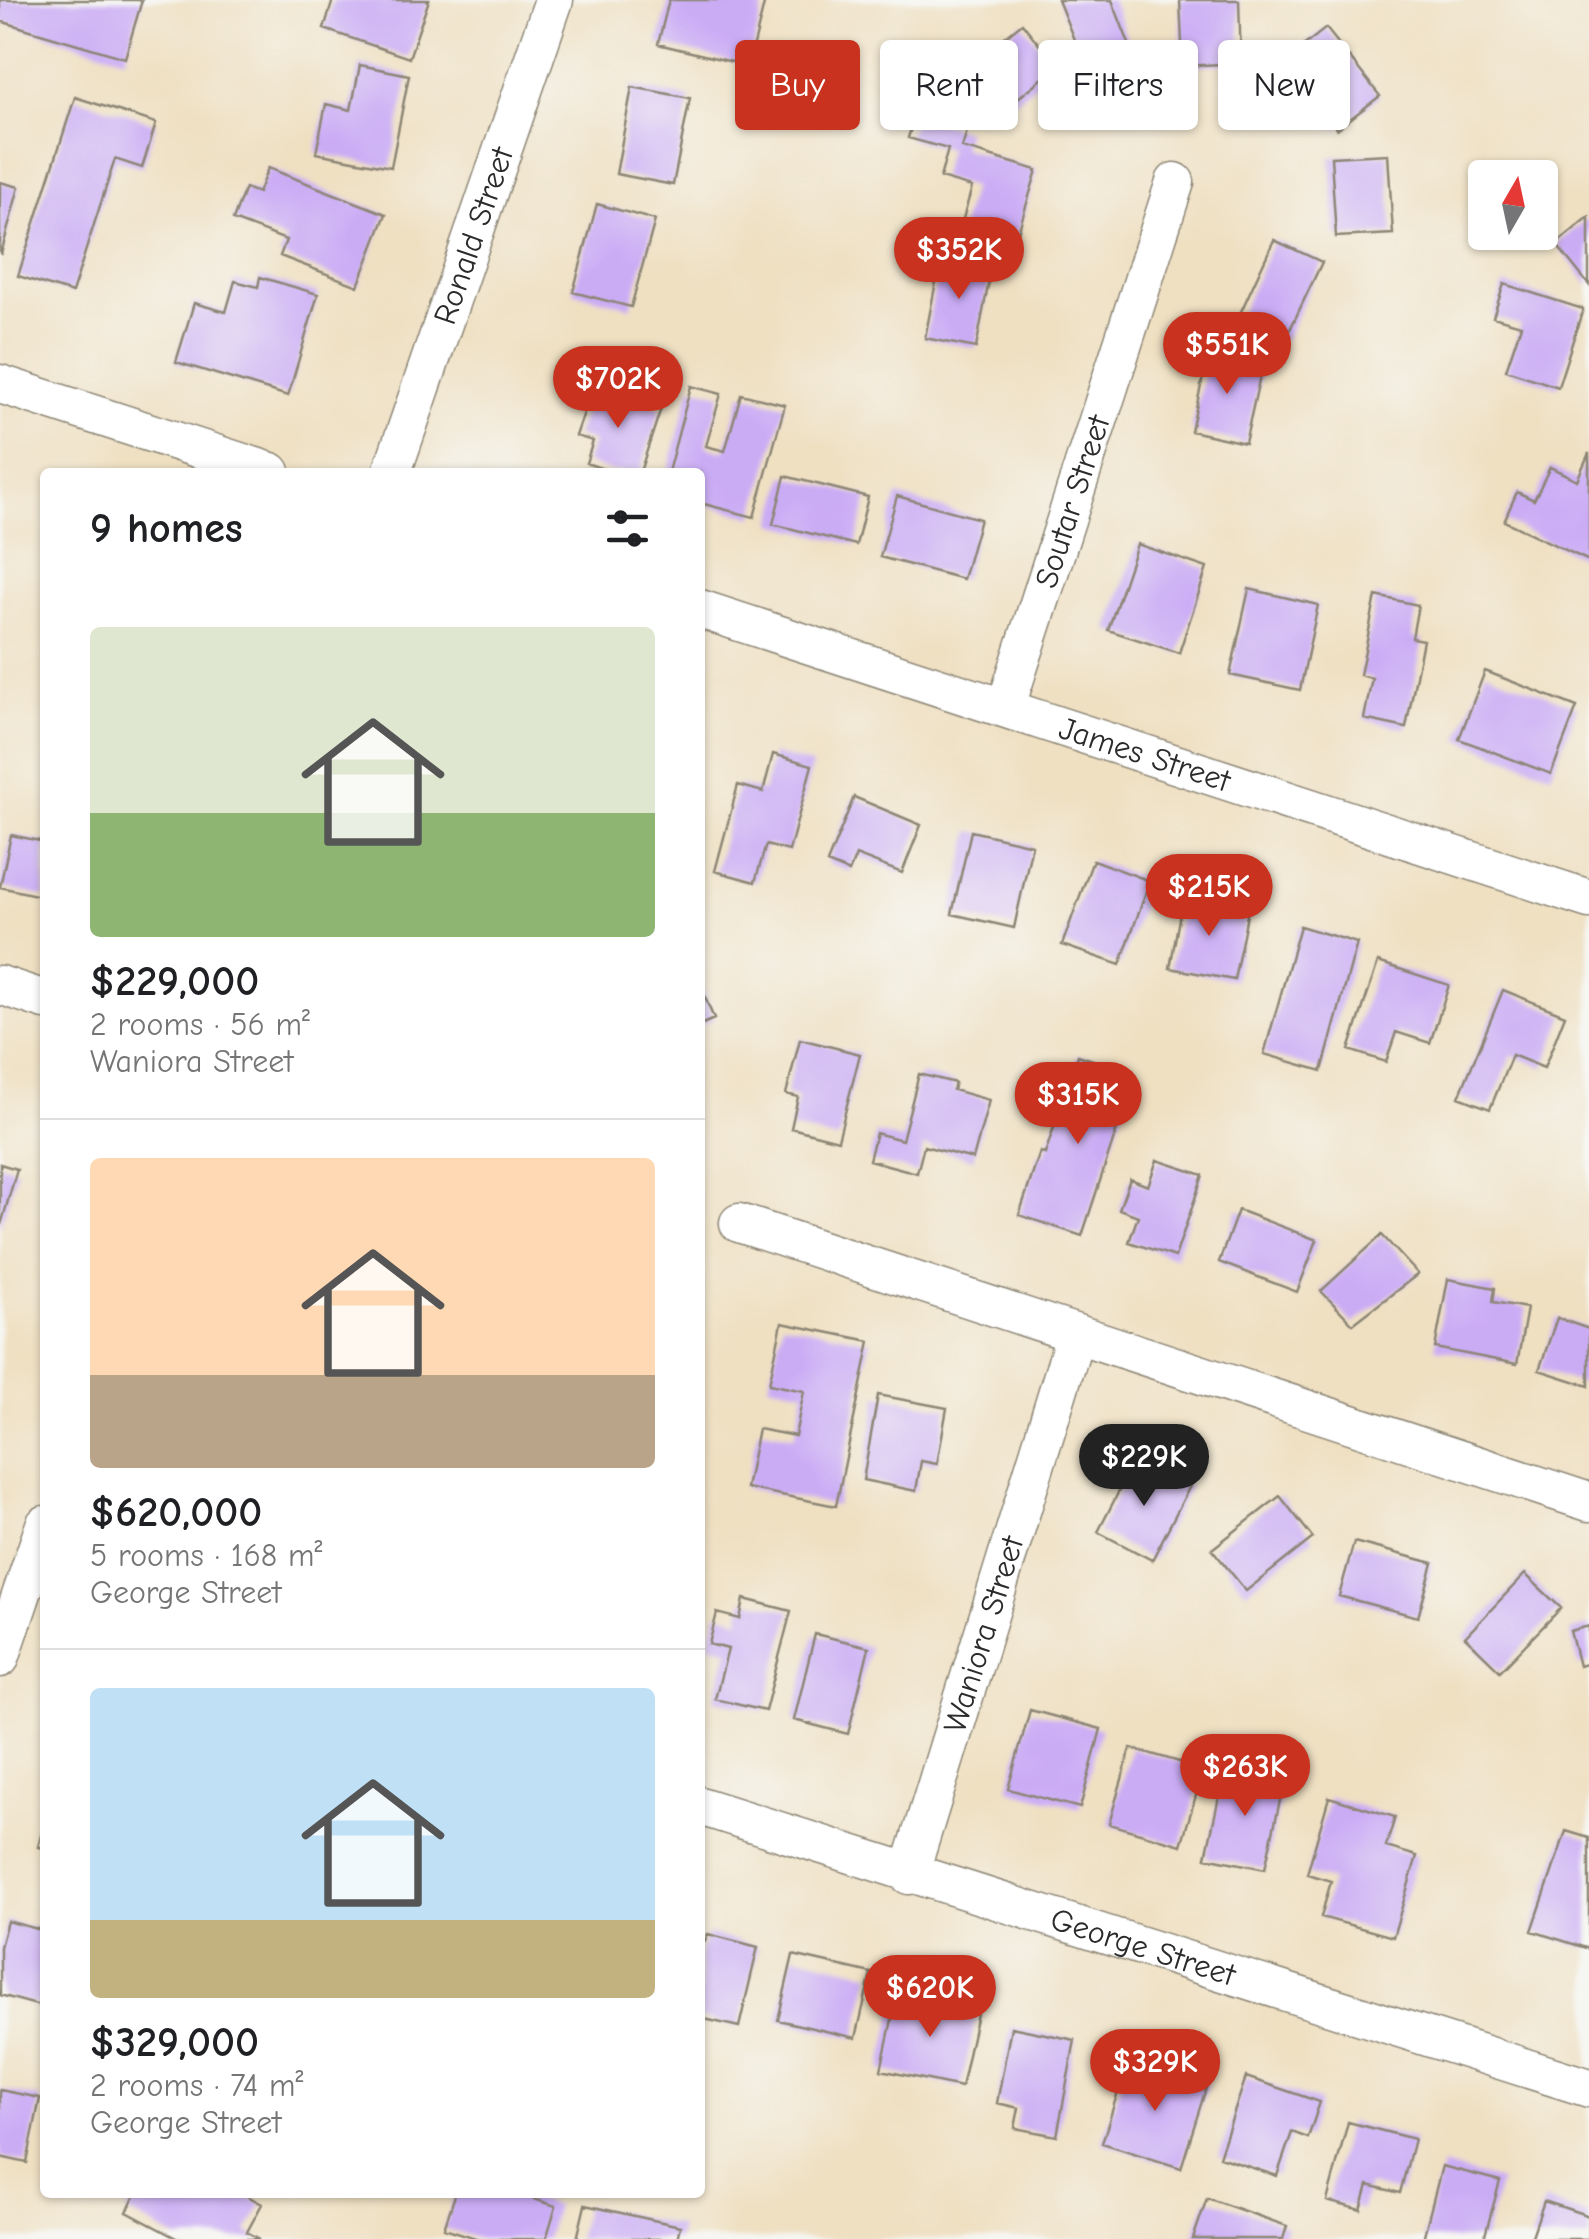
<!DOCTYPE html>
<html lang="en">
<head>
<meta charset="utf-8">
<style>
	:root { --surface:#fff; --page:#f6f6f6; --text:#202124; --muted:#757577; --line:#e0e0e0; --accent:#c8321e }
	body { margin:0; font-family:"Comic Neue",sans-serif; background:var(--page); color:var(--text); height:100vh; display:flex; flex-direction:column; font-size:38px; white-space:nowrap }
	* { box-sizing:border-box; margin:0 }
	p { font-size:32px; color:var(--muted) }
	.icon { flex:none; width:55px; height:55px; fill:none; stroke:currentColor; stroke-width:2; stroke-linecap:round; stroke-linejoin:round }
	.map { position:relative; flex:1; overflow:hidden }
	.drawer { position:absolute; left:40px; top:468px; width:665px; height:1730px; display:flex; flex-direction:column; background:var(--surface); border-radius:10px; box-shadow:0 2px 8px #0004 }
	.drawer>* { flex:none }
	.guide { position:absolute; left:735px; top:40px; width:702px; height:90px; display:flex; gap:20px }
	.needle { width:65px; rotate:9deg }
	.controls { position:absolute; left:1468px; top:160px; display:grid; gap:20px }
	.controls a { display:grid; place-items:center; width:90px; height:90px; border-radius:10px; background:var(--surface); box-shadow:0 2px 8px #0004; font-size:50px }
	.price { position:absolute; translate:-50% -85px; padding:0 22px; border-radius:35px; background:var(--accent); color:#fff; font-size:32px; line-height:65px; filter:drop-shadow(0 2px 5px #0008) }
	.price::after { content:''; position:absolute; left:50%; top:60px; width:30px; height:22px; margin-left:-15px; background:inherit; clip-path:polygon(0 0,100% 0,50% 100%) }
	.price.on { background:#222; color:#fff }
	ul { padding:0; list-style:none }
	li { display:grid; align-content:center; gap:20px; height:530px; padding:0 50px }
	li+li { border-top:2px solid var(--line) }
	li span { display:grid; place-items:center; height:310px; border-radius:10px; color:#555 }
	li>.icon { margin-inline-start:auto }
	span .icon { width:180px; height:180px; fill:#fffc; stroke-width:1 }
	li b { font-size:42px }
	h2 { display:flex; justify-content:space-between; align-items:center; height:120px; padding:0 50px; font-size:42px }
	.tag { padding:0 35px; border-radius:10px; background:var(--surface); box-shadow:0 2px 8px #0004; font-size:35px; line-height:90px }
	.tag.on { background:var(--accent); color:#fff }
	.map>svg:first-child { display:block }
	.building { fill:#caacf5 }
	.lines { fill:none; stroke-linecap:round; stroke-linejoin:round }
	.street-casing { stroke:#8d8676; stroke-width:41 }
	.street { stroke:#fff; stroke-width:38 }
	.labels { text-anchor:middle; stroke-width:8; stroke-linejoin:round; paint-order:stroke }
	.street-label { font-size:32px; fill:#2b2b2b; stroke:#f6f6f2 }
</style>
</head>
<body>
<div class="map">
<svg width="1589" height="2239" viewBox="0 0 1589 2239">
	<rect width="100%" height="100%" fill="#f6f6f2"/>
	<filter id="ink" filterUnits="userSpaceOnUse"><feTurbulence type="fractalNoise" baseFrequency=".01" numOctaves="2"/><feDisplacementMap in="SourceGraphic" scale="20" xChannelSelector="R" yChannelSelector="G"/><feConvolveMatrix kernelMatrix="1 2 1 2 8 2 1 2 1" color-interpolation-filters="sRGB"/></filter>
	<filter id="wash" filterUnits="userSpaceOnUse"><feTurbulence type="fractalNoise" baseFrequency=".0048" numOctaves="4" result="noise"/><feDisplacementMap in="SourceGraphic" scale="40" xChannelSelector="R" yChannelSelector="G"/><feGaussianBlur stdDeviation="2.25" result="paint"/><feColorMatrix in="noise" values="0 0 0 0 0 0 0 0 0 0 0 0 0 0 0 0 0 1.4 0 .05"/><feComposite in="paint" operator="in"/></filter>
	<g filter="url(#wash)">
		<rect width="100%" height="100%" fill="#efe0c2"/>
		<g id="blocks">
			<path class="building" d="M0,0H142L125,58L0,21Z
				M333,0H429L409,58L324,29Z
				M669,0H765L749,66L658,44Z
				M1058,0H1112L1133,54L1087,72Z
				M1180,0H1239L1241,63L1183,66Z
				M1022,23L1057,67L993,118L958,75Z
				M1326,28L1380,96L1337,129L1283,62Z
				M360,65L409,75L391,167L316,153L326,104L351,110Z
				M632,87L690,98L673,185L616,174Z
				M75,97L156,123L142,168L115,159L72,293L18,276Z
				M915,115L967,131L962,148L1037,170L1013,249L959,233L972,187L940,178L948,149L908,138Z
				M1388,154L1393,234L1336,237L1331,157Z
				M268,168L386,214L358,286L280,256L286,240L233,220L245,188L258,193Z
				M0,182L19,187L1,254L0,253Z
				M597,204L655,220L631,307L573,292Z
				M1589,217V285L1556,244Z
				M1274,240L1322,262L1285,340L1238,318Z
				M941,256L992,265L976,348L925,338Z
				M260,277L318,294L288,396L176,362L194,303L226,312L235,281L258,287Z
				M1504,284L1583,309L1558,387L1506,370L1521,325L1493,317Z
				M1209,350L1263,362L1245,443L1191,431Z
				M593,386L661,408L640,472H613L586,463L593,441L576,436Z
				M691,386L721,394L706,446L725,451L741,394L785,405L754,517L700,503V472H668Z
				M1589,453V561L1504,521L1517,492L1534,500L1550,467L1577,480Z
				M785,476L868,497L856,545L773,524Z
				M897,496L980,519L963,579L880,557Z
				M1137,544L1207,568L1179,653L1108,630Z
				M1249,589L1318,605L1300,690L1230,675Z
				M1376,596L1418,605L1412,638L1423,640L1406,728L1364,719L1372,678L1360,675Z
				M1485,671L1577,707L1551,774L1459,739Z
				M773,754L812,765L789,851L766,845L755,882L715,871L738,785L763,792Z
				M854,797L921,825L902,873L856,855L849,872L827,863Z
				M971,831L1032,845L1014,928L952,914Z
				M11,835L45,842V897L0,887Z
				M1093,860L1150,881L1120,965L1062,945Z
				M1183,897L1248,910L1234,980L1170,968Z
				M1300,926L1357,943L1322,1071L1264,1054Z
				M1378,962L1449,985L1430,1043L1396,1032L1386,1062L1349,1050Z
				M700,985L714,1019L700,1025Z
				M1503,990L1565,1015L1544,1068L1512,1055L1490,1109L1459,1097Z
				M800,1039L860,1054L838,1140L791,1128L798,1097L786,1094Z
				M1078,1055L1135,1074L1082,1236L1019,1215L1040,1152L1045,1154Z
				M919,1074L955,1083L953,1090L989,1100L973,1159L924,1146L917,1173L869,1160L876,1133L902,1140Z
				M1157,1160L1203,1175L1175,1257L1129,1242L1138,1216L1119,1209L1130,1179L1148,1186Z
				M0,1164L17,1169L1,1225H0Z
				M1238,1210L1317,1240L1297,1292L1219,1262Z
				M1382,1235L1418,1274L1353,1324L1321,1291Z
				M1448,1279L1495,1288L1493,1302L1527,1308L1517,1364L1435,1348Z
				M1557,1318L1589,1329V1386L1539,1370Z
				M782,1323L870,1341L836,1506L746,1488L758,1429L795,1436L804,1391L769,1384Z
				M878,1395L947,1408L937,1464L921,1461L916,1491L863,1480Z
				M1136,1458L1190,1486L1152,1560L1098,1532Z
				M1280,1496L1313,1538L1246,1591L1212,1549Z
				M1354,1542L1433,1563L1418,1617L1339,1596Z
				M1525,1574L1561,1608L1500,1671L1465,1637Z
				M744,1599L791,1611L765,1711L715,1699L728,1649L709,1644L717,1613L740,1619Z
				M1589,1626V1663L1579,1666L1570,1631Z
				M815,1634L869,1647L848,1734L794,1720Z
				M1030,1710L1101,1729L1080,1808L1008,1789Z
				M1131,1748L1204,1769L1181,1845L1109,1824Z
				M1225,1769L1284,1782L1265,1869L1206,1857Z
				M1329,1797L1395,1817L1386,1847L1417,1856L1393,1937L1321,1917L1331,1881L1307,1874Z
				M45,1821V1848L38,1847Z
				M1566,1831L1589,1838V1949L1532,1931Z
				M7,1921L45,1931V1987L40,2006L0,1995V1947Z
				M708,1934L758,1947L739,2027L700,2018V1951Z
				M793,1955L871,1973L856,2038L778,2020Z
				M898,1992L978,2009L961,2087L881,2070Z
				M1011,2027L1075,2040L1057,2136L1015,2128L1019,2108L997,2103Z
				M1128,2060L1207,2085L1181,2168L1102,2143Z
				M1246,2077L1320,2102L1308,2138L1292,2132L1277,2176L1219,2157Z
				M0,2090L40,2098L27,2163L0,2157Z
				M1348,2122L1414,2139L1400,2193L1368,2185L1361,2210L1327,2201Z
				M1442,2166L1500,2181L1484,2239H1423Z
				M137,2192H240L262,2204L247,2232L260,2239H178L127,2212Z
				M456,2192H512L556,2206L546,2239H479L444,2228Z
				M1207,2198L1287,2226L1283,2239H1193Z
				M1544,2201L1589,2216V2239H1531Z
				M585,2205L680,2226L677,2239H577Z"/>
		</g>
	</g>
	<g filter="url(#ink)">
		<use href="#blocks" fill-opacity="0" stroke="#8d8676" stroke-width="2.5"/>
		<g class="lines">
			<defs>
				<g id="street">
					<path d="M0,384L271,472"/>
					<path id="s1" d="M392,472L554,0"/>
					<path id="s2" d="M700,609L1589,899"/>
					<path id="s3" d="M1006,706L1175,182"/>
					<path d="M0,985L45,1000"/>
					<path d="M739,1223L1589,1502"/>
					<path d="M0,1658L45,1525"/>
					<path id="s4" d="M700,1806L1589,2088"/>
					<path id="s5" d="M909,1875L1075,1336"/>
				</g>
			</defs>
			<use href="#street" class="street-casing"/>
			<use href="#street" class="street"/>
		</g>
	</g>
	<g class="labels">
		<g class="street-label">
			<text dy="11" stroke="none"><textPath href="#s1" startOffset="250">Ronald Street</textPath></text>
			<text dy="11" stroke="none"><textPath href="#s3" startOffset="215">Soutar Street</textPath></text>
			<text dy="11" stroke="none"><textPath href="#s2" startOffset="468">James Street</textPath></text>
			<text dy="11" stroke="none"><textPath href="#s5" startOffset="252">Waniora Street</textPath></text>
			<text dy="11" stroke="none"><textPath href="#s4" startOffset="465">George Street</textPath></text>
		</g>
	</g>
</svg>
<div class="controls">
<a><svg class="needle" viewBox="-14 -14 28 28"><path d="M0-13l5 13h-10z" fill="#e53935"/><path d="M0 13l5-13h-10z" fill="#757577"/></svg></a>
</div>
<b class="price" style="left:959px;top:302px">$352K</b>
<b class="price" style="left:1227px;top:397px">$551K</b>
<b class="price" style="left:618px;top:431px">$702K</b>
<b class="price" style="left:1209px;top:939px">$215K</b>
<b class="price" style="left:1078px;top:1147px">$315K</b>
<b class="price on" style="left:1144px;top:1509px">$229K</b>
<b class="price" style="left:1245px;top:1819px">$263K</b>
<b class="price" style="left:930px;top:2040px">$620K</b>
<b class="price" style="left:1155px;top:2114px">$329K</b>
<div class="guide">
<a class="tag on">Buy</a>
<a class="tag">Rent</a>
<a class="tag">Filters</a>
<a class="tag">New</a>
</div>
<section class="drawer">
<h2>9 homes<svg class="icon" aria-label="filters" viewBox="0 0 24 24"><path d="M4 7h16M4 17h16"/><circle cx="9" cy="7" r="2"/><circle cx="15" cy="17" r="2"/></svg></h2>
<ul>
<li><span style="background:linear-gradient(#dfe7d0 60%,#8fb573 0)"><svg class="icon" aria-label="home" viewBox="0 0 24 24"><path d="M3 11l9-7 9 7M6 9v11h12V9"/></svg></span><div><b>$229,000</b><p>2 rooms · 56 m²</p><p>Waniora Street</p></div></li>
<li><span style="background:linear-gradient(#ffd9b3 70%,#b9a48a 0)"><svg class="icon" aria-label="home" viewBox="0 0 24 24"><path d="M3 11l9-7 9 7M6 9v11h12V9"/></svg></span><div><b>$620,000</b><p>5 rooms · 168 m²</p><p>George Street</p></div></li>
<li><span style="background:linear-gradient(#bfe0f5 75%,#c2b280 0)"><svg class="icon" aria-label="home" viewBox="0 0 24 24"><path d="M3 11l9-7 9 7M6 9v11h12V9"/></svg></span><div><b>$329,000</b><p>2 rooms · 74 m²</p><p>George Street</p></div></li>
</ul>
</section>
</div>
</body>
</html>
